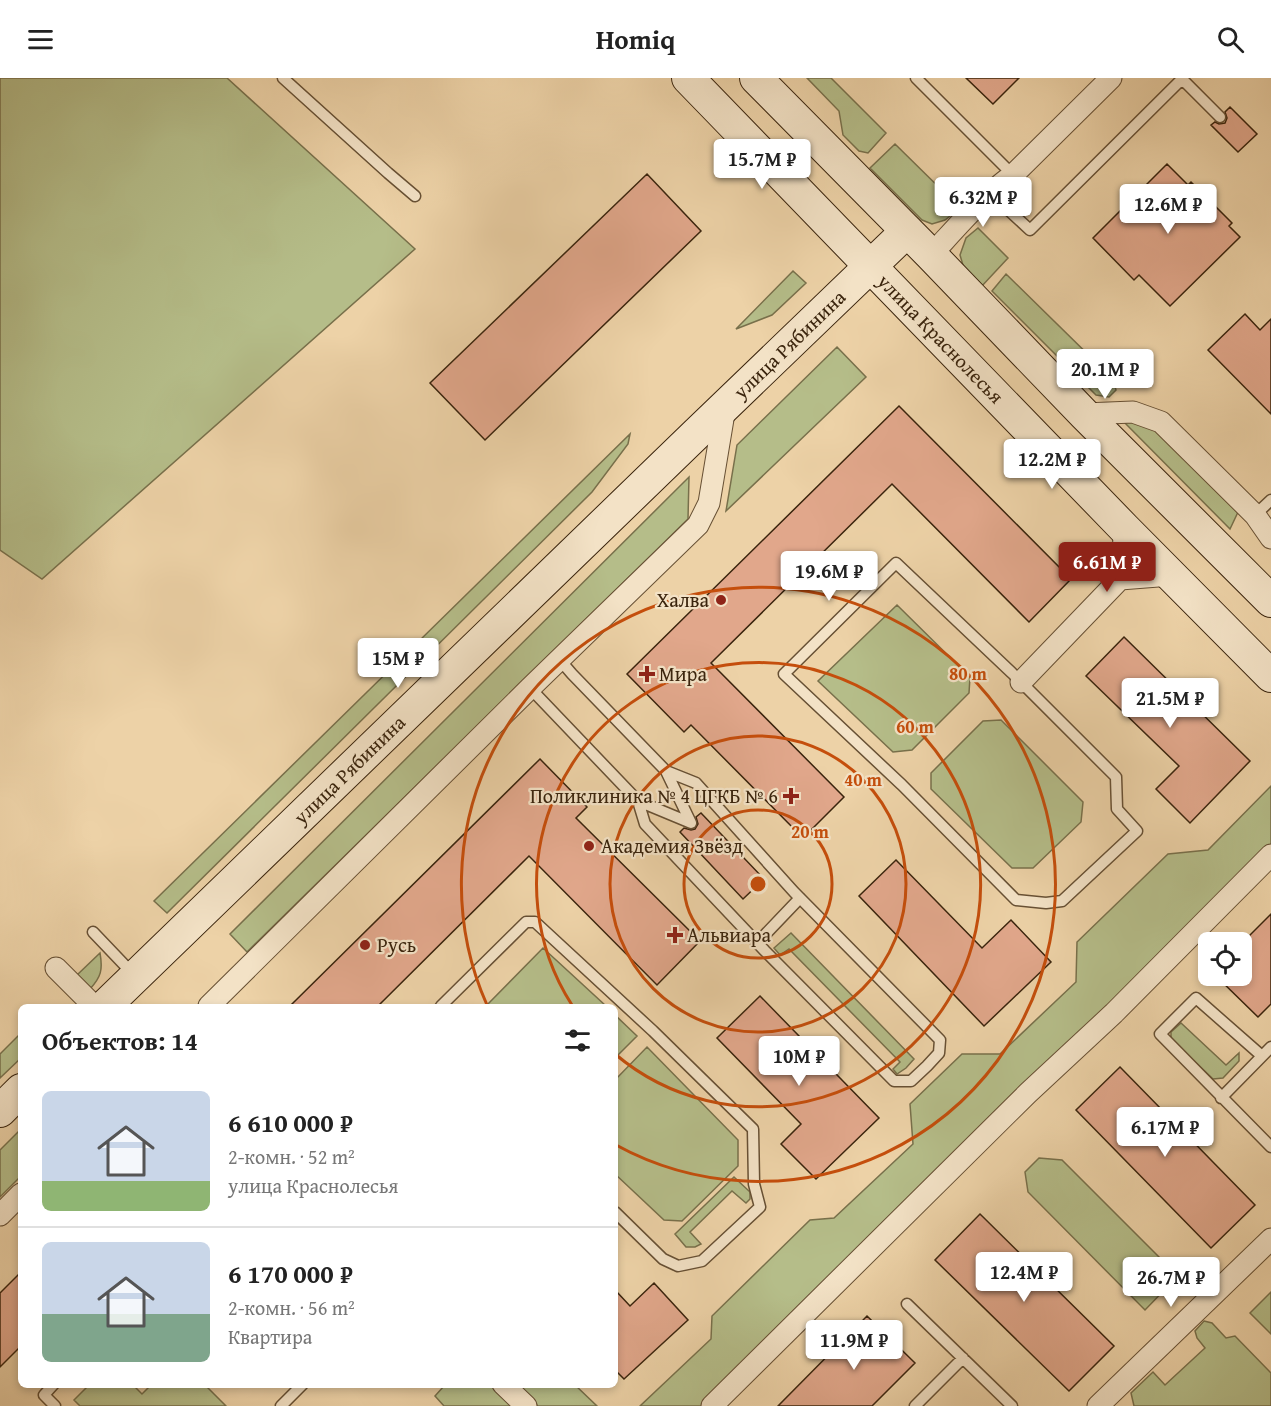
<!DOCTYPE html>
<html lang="ru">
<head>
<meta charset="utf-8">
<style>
	:root { --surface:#fff; --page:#f2f2f2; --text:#222; --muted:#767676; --line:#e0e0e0; --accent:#8f2418 }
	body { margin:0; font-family:"Gentium Book Plus",serif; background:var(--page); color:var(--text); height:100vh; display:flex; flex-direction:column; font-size:22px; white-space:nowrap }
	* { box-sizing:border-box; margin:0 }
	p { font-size:20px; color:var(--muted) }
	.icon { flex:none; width:33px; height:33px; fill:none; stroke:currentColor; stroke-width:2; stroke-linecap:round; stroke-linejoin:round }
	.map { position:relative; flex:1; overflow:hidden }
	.drawer { position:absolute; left:18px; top:926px; width:600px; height:384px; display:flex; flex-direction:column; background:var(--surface); border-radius:9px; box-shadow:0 3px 9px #0003 }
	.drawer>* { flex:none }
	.tools { position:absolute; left:1198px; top:854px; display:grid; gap:12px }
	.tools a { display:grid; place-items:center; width:54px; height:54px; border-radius:9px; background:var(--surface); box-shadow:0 3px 9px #0003; font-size:30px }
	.price { position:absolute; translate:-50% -51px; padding:0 14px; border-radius:6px; background:#fff; color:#222; font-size:20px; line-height:39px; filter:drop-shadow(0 2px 3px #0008) }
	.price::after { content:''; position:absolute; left:50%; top:36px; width:18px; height:14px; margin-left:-9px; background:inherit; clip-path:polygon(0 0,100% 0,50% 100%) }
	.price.active { background:var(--accent); color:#fff }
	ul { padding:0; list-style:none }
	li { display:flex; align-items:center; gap:18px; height:150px; padding:0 24px }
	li+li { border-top:2px solid var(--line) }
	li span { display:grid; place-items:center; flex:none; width:168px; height:120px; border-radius:9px; color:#555 }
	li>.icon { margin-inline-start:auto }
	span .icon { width:72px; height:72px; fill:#fffc; stroke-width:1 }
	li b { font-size:26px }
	h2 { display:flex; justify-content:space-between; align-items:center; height:72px; padding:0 24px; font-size:26px }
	header { display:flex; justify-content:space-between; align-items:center; height:78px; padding:0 24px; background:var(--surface); font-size:27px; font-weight:800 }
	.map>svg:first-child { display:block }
	.green { fill:#b5bd89; stroke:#78704b; stroke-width:1.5 }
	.building { fill:#e1a78b; stroke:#3a240d; stroke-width:1.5 }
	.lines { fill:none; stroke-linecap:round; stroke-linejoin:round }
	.lane-casing { stroke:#675034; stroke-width:13 }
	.street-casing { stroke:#675034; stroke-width:23 }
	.secondary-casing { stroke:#3a240d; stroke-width:34 }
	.lane { stroke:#f3e2c6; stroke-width:10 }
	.street { stroke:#f3e2c6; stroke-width:21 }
	.secondary { stroke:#f3e2c6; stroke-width:32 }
	.ring { fill:none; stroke:#c54e0c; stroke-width:3 }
	.poi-dot { fill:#8f2418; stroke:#f3e2c6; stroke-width:2 }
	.labels { text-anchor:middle; stroke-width:4.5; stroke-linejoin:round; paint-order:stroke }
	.street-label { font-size:20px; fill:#3a240d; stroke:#f3e2c6 }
	.poi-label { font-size:20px; fill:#3a240d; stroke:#f3e2c6; text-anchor:start }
	.centre { fill:#c54e0c; stroke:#f3e2c6; stroke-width:3 }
	.ring-label { font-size:18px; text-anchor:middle; font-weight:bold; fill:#c54e0c; stroke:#f3e2c6; stroke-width:4.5; stroke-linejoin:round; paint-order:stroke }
</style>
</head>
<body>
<header><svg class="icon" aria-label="menu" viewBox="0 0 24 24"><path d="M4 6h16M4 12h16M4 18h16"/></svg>Homiq<svg class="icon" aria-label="search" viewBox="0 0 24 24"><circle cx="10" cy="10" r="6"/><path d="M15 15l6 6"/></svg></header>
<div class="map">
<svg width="1271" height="1328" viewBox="0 0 1271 1328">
	<rect width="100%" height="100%" fill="#edd2a7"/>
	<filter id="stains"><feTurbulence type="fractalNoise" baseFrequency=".00333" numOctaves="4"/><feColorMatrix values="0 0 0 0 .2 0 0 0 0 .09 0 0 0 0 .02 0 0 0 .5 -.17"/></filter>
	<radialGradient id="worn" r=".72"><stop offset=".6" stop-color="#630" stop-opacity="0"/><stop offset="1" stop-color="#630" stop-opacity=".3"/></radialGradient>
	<path class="green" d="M0,0H227L415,171L42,501L0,472Z
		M807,0H831L886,55L868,75L859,73L843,57L839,33Z
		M895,66L960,130L945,142L932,146L922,142L870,90Z
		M978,150L1008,180L981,209L965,194L960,177L966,160Z
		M793,193L806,205L772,237L736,251Z
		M1006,196L1113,301L1116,312L1109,319L1096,317L992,213Z
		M837,269L866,299L726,433L737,367Z
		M1121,341L1160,353L1239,432L1230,451Z
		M630,356L628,366L592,414L167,835L154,823Z
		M689,399L688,441L247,874L230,856Z
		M897,527L970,599L969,615L912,672L893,674L818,603Z
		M1001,642L1083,724L1081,744L1033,790H1012L931,711V695L983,643Z
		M1271,708V767L704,1328H640L711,1261L712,1238L810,1142L834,1140L913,1066L910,1026L962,976H1000L1076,904L1077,864L1168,776L1208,772Z
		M791,855L914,981L906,990L897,996L893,991L900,984L789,871L780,877L774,870Z
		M543,870L606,928H486Z
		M100,875C103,892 101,899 90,911L77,897Z
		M615,937L637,958L615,980Z
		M1181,945L1226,987L1239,975V983L1223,1000L1213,1001L1171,961V954Z
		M21,955V980L0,1000V976Z
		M647,969L738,1062V1088L682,1143L664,1142L615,1096V1002Z
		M21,1051V1098L0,1119V1072Z
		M1039,1080L1062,1082L1178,1198L1145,1232L1028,1114L1025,1094Z
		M734,1099L750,1114V1121L746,1125L732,1113L690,1154L701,1166L695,1169H686L675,1156Z
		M1271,1214V1256L1250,1235Z
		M1204,1243L1212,1245L1226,1260L1235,1258L1271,1295V1328H1134L1131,1315L1153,1294L1165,1307L1205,1270L1197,1260L1195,1253Z
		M204,1306L226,1328H80L74,1322L89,1307H133L142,1316L151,1307Z
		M443,1307H492L514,1328H444L435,1318L444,1308Z
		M515,1307H575L597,1328H538Z"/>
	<path class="building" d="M966,0H1019L993,26Z
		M1230,29L1257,56L1238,74L1211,47L1215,44L1219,46L1225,45L1227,40L1225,34Z
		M1167,86L1188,107L1191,104L1232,145L1229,148L1240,159L1170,228L1139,197L1134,202L1093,160Z
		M647,96L701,153L485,362L430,305Z
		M1245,236L1260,252L1271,241V336L1208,272Z
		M899,328L1071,501L1029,544L892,406L711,585L844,719L803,760L691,647L684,654L627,596Z
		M1124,559L1250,683L1190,745L1156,711L1179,688L1086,598Z
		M540,681L587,729L576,740L700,863L657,907L529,778L378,928H290Z
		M701,735L764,801L743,821L680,754L684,750L691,752L695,751L698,746L696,739Z
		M896,782L982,870L1011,842L1051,884L984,948L859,818Z
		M1271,836V926L1258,939L1215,897H1242V865Z
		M760,918L879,1040L816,1101L781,1066L801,1046L717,960Z
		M1120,989L1255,1127L1211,1170L1076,1032Z
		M980,1136L1114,1268L1069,1313L935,1182Z
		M21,1194V1268L0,1289V1215Z
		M654,1205L688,1242L624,1301L615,1292V1212L630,1228Z
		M867,1238L915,1285L872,1328H778Z"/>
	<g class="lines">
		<defs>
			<path id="lane" d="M283,0L388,95L415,118
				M916,0L1013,97
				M1182,1L1220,39
				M990,115L1030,152L1183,0
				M1255,437L1271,422
				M896,485L1012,595L1116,699L1117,731L1137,753L1062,823L1046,825L1016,822L902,707L784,596Z
				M530,610L638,723L645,746L765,873L894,1003H911L927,988L939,975L940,962L794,814L696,705L666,693L572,596L560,582
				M638,723L691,745L666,693
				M93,854L134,897
				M758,864L800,820
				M441,928L526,844H535L653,953L753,1051L754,1106L760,1129L702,1183L678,1188L663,1181L615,1134
				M1262,978L1196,920L1160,956L1271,1069
				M1221,1020L1271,969
				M907,1226L1012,1328
				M54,1306L44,1317L55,1328
				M281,1328L303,1306
				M915,1328L963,1280"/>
			<path id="street" d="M931,177C957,149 982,119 1013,97L1111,0
				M1084,336L1133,334L1161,344L1255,437L1271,460
				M1125,451L1120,501L1171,497
				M1021,604L1120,501
				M56,890L94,928
				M209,928L530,610L698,447L709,425L725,329
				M0,1137L21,1116
				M503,1306L526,1328
				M712,1328L1028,1015L1114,935L1271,777
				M1098,1328L1271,1161"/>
			<g id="secondary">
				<path id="s1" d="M688,0L1125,451L1271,598"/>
				<path d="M756,0L931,177L1084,336L1271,523"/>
				<path id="s2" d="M105,928L695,357L907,153"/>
				<path d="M0,1033L21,1012"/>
			</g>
		</defs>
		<use href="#lane" class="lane-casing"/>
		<use href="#street" class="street-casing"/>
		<use href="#secondary" class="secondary-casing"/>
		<use href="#lane" class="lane"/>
		<use href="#street" class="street"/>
		<use href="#secondary" class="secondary"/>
	</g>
	<g class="ring">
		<circle cx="758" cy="806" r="74"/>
		<circle cx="758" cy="806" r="148"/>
		<path d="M572 927A222 222 0 1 1 615 976"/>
		<path d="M487 927A297 297 0 1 1 616 1067"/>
	</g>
	<g class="poi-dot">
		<circle cx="721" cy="522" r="6"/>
		<path d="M644 587h6v6h6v6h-6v6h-6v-6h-6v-6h6z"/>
		<path d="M788 709h6v6h6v6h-6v6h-6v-6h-6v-6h6z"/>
		<circle cx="589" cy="768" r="6"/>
		<path d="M672 848h6v6h6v6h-6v6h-6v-6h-6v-6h6z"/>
		<circle cx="365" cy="867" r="6"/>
	</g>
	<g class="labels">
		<g class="street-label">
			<text dy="7" stroke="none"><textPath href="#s1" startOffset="363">улица Краснолесья</textPath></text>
			<text dy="7" stroke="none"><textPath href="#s2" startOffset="952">улица Рябинина</textPath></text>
			<text dy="7" stroke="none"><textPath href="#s2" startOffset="340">улица Рябинина</textPath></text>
		</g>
		<g class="poi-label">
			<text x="709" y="529" text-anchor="end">Халва</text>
			<text x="659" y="603">Мира</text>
			<text x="778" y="725" text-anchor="end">Поликлиника № 4 ЦГКБ № 6</text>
			<text x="601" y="775">Академия Звёзд</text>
			<text x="687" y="864">Альвиара</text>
			<text x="377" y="874">Русь</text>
		</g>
	</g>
	<circle cx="758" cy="806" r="9" class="centre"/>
	<g class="ring-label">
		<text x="968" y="602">80 m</text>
		<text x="915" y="655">60 m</text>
		<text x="863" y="708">40 m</text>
		<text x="810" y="760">20 m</text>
	</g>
	<rect width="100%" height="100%" filter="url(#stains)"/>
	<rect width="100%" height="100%" fill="url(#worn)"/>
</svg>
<div class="tools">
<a><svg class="icon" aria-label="locate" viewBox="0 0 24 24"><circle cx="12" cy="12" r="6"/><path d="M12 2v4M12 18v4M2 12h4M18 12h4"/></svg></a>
</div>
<b class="price" style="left:762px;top:112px">15.7M ₽</b>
<b class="price" style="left:983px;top:150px">6.32M ₽</b>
<b class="price" style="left:1168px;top:157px">12.6M ₽</b>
<b class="price" style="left:1105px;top:322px">20.1M ₽</b>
<b class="price" style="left:1052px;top:412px">12.2M ₽</b>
<b class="price active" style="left:1107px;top:515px">6.61M ₽</b>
<b class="price" style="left:829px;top:524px">19.6M ₽</b>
<b class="price" style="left:398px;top:611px">15M ₽</b>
<b class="price" style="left:1170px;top:651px">21.5M ₽</b>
<b class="price" style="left:799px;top:1009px">10M ₽</b>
<b class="price" style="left:1165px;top:1080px">6.17M ₽</b>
<b class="price" style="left:1024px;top:1225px">12.4M ₽</b>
<b class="price" style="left:1171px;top:1230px">26.7M ₽</b>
<b class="price" style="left:854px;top:1293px">11.9M ₽</b>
<section class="drawer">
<h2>Объектов: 14<svg class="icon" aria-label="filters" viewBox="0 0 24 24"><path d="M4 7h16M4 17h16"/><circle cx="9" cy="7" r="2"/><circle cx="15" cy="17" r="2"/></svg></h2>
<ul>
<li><span style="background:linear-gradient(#c9d6e8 75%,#8fb573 0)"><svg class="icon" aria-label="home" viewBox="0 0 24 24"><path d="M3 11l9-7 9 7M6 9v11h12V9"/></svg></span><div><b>6 610 000 ₽</b><p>2-комн. · 52 m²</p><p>улица Краснолесья</p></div></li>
<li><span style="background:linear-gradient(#c9d6e8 60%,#7fa58c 0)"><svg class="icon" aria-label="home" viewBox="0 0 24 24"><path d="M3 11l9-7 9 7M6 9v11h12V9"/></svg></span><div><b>6 170 000 ₽</b><p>2-комн. · 56 m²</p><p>Квартира</p></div></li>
</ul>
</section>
</div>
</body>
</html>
